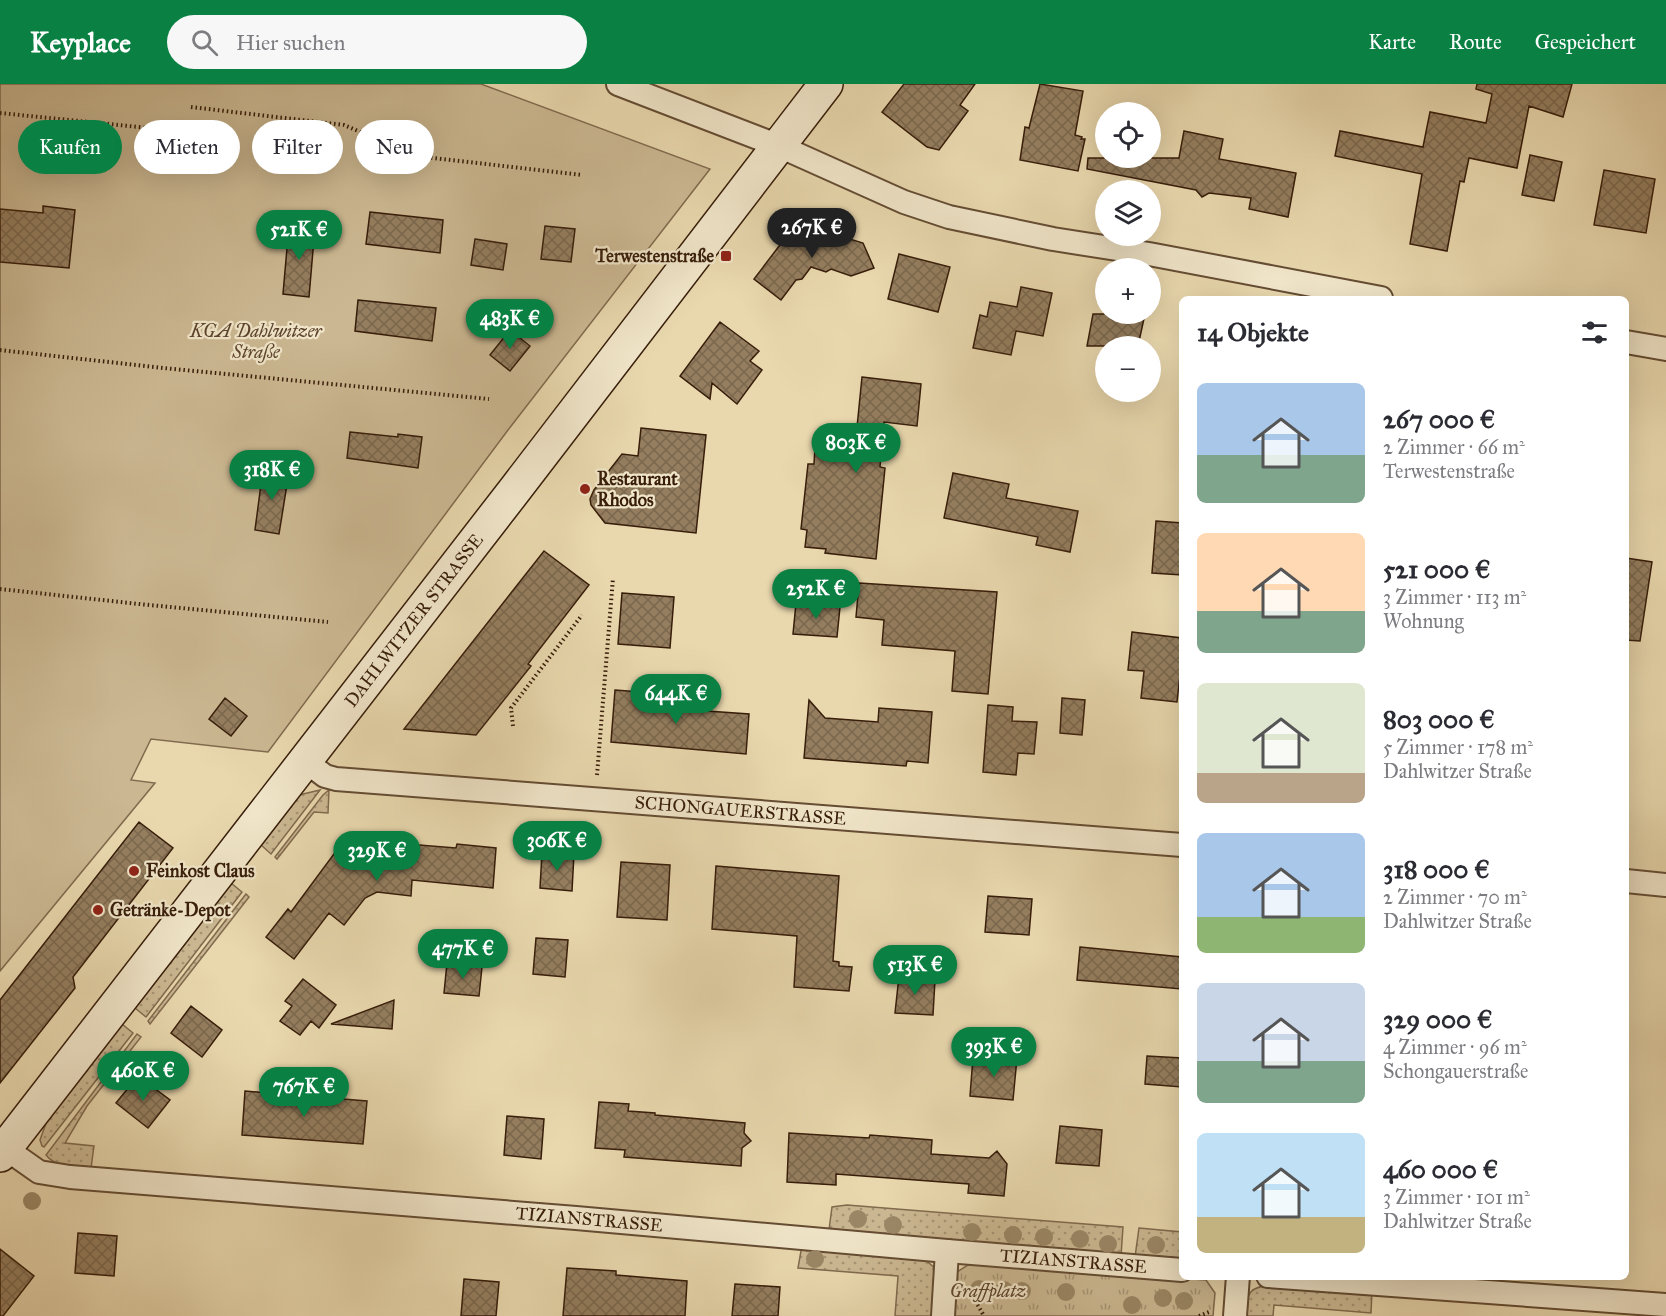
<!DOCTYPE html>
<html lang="de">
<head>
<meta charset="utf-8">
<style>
	:root { --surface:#fff; --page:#f7f7f7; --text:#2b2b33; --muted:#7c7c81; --accent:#0b8043 }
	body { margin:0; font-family:"IM FELL Great Primer",serif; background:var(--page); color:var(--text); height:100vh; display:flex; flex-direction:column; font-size:22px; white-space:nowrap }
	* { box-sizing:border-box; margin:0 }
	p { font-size:20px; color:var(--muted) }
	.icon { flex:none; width:33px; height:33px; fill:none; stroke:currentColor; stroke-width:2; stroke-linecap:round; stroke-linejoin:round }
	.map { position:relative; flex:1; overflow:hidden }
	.drawer { position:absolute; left:1179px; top:212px; width:450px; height:984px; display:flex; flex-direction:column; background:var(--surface); border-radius:9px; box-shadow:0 6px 24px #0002 }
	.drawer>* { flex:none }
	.guide { position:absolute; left:18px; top:36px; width:570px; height:54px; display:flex; gap:12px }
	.controls { position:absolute; left:1095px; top:18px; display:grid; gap:12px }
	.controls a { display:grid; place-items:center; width:66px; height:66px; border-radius:50%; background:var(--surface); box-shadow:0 6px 24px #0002; font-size:30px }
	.price { position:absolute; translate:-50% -51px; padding:0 14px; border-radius:21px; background:var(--accent); color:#fff; font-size:20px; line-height:39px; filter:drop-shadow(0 2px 3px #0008) }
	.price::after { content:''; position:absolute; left:50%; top:36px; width:18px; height:14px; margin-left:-9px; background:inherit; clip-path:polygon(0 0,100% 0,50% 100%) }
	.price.on { background:#222; color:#fff }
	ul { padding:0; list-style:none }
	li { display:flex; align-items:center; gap:18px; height:150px; padding:0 18px }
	li span { display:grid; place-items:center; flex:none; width:168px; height:120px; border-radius:9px; color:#555 }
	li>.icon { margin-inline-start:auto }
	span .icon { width:72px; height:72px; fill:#fffc; stroke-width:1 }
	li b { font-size:26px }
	h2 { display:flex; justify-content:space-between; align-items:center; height:72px; padding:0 18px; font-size:26px }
	.chip { padding:0 21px; border-radius:27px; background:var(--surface); box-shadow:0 6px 24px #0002; font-size:21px; line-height:54px }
	.chip.on { background:var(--accent); color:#fff }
	header { display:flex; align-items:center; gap:36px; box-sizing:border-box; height:84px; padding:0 30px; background:var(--accent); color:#fff }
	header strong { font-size:28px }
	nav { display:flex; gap:33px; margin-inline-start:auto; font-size:21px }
	.search { width:420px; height:54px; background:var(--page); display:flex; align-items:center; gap:15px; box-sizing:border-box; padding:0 21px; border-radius:33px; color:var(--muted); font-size:22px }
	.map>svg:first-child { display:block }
	.grass { fill:url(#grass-dots); stroke:#816a4e; stroke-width:1.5 }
	.park { fill:url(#park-tufts); stroke:#816a4e; stroke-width:1.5 }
	.garden { fill:#cbb892; stroke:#816a4e; stroke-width:1.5 }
	.building { fill:url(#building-cross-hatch); stroke:#371d0a; stroke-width:1.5 }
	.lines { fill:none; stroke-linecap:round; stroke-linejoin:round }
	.minor-casing { stroke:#644c33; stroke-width:26 }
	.secondary-casing { stroke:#371d0a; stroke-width:36 }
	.path { stroke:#371d0a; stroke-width:4; stroke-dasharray:1.5 3; stroke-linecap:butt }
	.minor { stroke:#f1e6ca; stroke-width:22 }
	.secondary { stroke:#f1e6ca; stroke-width:33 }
	.tree { fill:#9b8766 }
	.poi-dot { fill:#8f2418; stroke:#f1e6ca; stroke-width:2 }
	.labels { text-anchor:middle; stroke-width:4.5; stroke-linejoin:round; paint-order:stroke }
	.poi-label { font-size:18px; font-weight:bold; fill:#371d0a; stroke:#f1e6ca; text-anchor:start }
	.park-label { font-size:18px; font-style:italic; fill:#5c442c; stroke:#f1e6ca }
	.street-label { font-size:18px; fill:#371d0a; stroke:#f1e6ca }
</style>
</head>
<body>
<header>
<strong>Keyplace</strong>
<div class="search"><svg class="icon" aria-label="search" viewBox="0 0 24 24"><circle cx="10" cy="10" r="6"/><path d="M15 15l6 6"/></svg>Hier suchen</div>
<nav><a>Karte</a><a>Route</a><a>Gespeichert</a></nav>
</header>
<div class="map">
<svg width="1666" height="1232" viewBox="0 0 1666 1232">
	<defs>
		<pattern id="grass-dots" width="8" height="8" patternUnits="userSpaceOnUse" patternTransform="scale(1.5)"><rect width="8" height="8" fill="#cbb892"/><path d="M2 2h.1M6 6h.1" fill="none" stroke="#a69575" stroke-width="1.8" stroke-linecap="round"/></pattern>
		<pattern id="park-tufts" width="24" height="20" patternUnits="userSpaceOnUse" patternTransform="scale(1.5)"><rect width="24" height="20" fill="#cbb892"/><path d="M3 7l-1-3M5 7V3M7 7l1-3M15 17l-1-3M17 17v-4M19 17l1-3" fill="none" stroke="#a69575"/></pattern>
		<pattern id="building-cross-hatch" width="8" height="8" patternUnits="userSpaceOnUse" patternTransform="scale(1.5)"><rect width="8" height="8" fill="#947e5f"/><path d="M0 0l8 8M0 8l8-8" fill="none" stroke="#7a674d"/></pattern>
	</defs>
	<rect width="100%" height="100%" fill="#e9d8ae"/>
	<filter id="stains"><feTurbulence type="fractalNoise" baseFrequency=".00333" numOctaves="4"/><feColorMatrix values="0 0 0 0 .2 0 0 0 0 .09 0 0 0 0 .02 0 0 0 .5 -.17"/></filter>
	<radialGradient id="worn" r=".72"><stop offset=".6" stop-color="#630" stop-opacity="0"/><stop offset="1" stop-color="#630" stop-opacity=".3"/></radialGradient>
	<path class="grass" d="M320,706L271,770L261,761L299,711Z
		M329,706L328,729L314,728L277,775L275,773L323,711Z
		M231,799L242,808L146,933L135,924Z
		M246,810L249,813L150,940L148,937Z
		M122,940L133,949L44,1063L42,1062L40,1056L46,1039Z
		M137,950L141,953L87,1022L65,1059L94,1062L91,1084C76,1082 56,1084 46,1071Z
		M847,1121L1123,1143L1121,1172L829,1146L832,1123Z
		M1139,1144L1182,1148V1176L1135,1173Z
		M802,1161L922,1173L937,1186L934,1232H895L898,1192L798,1184Z
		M1275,1200L1372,1206L1371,1229L1274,1221L1273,1232H1245C1247,1207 1249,1203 1275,1200Z"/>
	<path class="park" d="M971,1179L1206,1196L1215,1209L1213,1232H954L957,1188Z"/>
	<path class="garden" d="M0,0H481L710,85L508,346L268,668L151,655L131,696L155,699L0,887Z"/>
	<path class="building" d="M904,0H975L960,21L968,27L939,66L927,63L882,28Z
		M1040,0L1083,7L1075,51L1082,53L1081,55H1085L1078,87L1020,76L1025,43L1029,44Z
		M1477,0H1572L1563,33L1529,22L1517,84L1469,74L1464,98L1460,97L1447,167L1410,160L1422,90L1335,72L1340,47L1423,63L1430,28L1486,39L1492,10L1476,5Z
		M1184,47L1223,55L1219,75L1296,89L1288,133L1249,125L1251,114L1209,109L1202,113L1196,106L1087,85L1088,74H1179Z
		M1530,71L1562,78L1554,117L1522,111Z
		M1604,86L1655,95L1646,149L1594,141Z
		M43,122L75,126L69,184L0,178V125L43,129Z
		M370,128L443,136L440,169L366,160Z
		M289,141L315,143L309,213L283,210Z
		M545,142L575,145L571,178L541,175Z
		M814,144L863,159L874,184L851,192L831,185L826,188L811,183L802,195L796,196L781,216L754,195L786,153Z
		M475,155L507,160L503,186L471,181Z
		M899,170L950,183L938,228L888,215Z
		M1021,203L1052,209L1043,252L1016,247L1011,271L973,264L980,231L987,233L990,218L1017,223Z
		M358,216L436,224L432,257L355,247Z
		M1093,230H1145L1138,262H1087Z
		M720,238L759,267L750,277L762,286L737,320L712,299L710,315L680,292Z
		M510,246L530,262L510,287L490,271Z
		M862,293L921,300L917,342L884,338L880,383L885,384L876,475L825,469L826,465L805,463L807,446L801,445L808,380H814L815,363L837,366V361L855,363Z
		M641,344L706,351L696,449L605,439L591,421L590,415L594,406L622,370L638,372Z
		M350,348L398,353V350L422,353L418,384L347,374Z
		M263,385L289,388L279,450L255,446Z
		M953,389L1009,400L1006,414L1078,427L1070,468L1036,461L1038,453L944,434Z
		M1156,437L1182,439V491L1152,489Z
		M544,467L589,501L528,580L531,582L476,651L404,645Z
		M1626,474L1652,478L1640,557L1626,556Z
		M859,499L997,508L988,610L952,607L955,567L882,561L884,536L856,533Z
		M622,509L674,513L670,564L618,560Z
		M796,519L840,523L837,553L793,550Z
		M1132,548L1182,554V573L1177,618L1141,614L1144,587L1128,586Z
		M615,606L666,610L665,624L749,630L746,670L611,658Z
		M225,614L247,632L231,652L209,635Z
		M1062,614L1085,616L1082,651L1060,649Z
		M809,616L825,634L878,638L879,624L932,628L928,679L907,677L906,682L804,674Z
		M988,621L1013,623L1012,637L1037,638L1034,670L1018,669L1016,691L983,688Z
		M139,738L173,764L73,893L75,904L0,999V916Z
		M345,755L456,764L457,760L496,764L493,804L412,796L411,812L377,808L365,814L344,841L329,829L294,875L266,853L288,825L291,828Z
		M542,769L574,770L572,807L540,804Z
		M621,778L670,781L667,836L617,833Z
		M716,782L839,792L833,877L839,878V882L852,883L849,907L794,903L797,852L712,845Z
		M988,812L1032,815L1029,851L985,848Z
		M536,854L568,856L565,893L533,890Z
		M1080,863L1182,873V905L1077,896Z
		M447,879L482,883L479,912L444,909Z
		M899,892L935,896L933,931L895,929Z
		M303,895L336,921L319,944L311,937L300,951L280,937L292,922L285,917Z
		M394,916L392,945L331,940Z
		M191,922L222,946L202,973L171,949Z
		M1147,972L1182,974V1003L1145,1000Z
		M973,973L997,975L999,973L1017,974L1013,1016L970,1012Z
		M138,992L170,1016L148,1044L116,1019Z
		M245,1007L367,1017L363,1060L242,1051Z
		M599,1018L629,1020L628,1027L655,1029V1031L745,1039L744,1049L751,1057L742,1064L741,1082L624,1073L625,1066L595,1064Z
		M507,1032L544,1035L541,1075L504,1071Z
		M1060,1042L1102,1046L1099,1082L1056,1079Z
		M789,1049L869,1054L870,1051L932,1056L931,1070L989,1074L997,1067L1007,1080L1004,1112L968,1109L969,1100L836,1090V1101L787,1098Z
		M78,1149L117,1152L114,1192L75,1189Z
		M0,1165L34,1192L3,1232H0Z
		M567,1184L616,1187V1191L687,1197L685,1232H563Z
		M464,1195L499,1198L496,1232H461Z
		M735,1200L780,1203L778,1232H732Z"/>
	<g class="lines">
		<defs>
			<g id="minor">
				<path d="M618,0L779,62L904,118L949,133L1053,155L1149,170L1381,214"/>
				<path d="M1626,258L1666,265"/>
				<path id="s1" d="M305,677L325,692L336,695L1182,761"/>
				<path d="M1626,797L1666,801"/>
				<path id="s2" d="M5,1064L39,1088L70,1093L576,1134L947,1167L1182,1186"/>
				<path d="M1268,1192L1666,1221"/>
				<path d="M943,1232L947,1167"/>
				<path d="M1235,1232L1238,1192"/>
			</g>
			<g id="secondary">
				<path id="s3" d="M0,1071L517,403L826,0"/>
			</g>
		</defs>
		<use href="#minor" class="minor-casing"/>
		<use href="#secondary" class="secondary-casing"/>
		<path class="path" d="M191,23L344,41L416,72L582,91
			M0,29L188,48
			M0,266L163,284L489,315
			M0,505L139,520L328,538
			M513,642L511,624L582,531
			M597,691L613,494
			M971,1209L984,1232
			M1199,1232L1209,1228"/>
		<use href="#minor" class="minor"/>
		<use href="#secondary" class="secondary"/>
	</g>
	<g class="tree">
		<circle cx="32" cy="1117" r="9"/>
		<circle cx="858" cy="1135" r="9"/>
		<circle cx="893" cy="1141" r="9"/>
		<circle cx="972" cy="1148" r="9"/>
		<circle cx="1013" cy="1151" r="9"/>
		<circle cx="1044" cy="1153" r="9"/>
		<circle cx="1080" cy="1155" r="9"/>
		<circle cx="1108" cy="1160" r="9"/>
		<circle cx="1156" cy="1161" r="9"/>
		<circle cx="815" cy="1175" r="9"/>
		<circle cx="979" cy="1205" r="9"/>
		<circle cx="1004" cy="1206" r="9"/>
		<circle cx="1022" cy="1207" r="9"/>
		<circle cx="1066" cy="1208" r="9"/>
		<circle cx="1163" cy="1214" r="9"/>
		<circle cx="1184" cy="1217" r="9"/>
		<circle cx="1132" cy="1221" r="9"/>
	</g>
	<g class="poi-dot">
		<rect x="720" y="166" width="12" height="12" rx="3"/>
		<circle cx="585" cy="405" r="6"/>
		<circle cx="134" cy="787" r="6"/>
		<circle cx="98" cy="826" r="6"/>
	</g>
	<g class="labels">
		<g class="poi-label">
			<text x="714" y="178" text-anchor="end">Terwestenstraße</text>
			<text x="597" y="401">Restaurant<tspan x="597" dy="21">Rhodos</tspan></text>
			<text x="146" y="793">Feinkost Claus</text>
			<text x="110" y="832">Getränke-Depot</text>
		</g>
		<g class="park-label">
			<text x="256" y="253">KGA Dahlwitzer<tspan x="256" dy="21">Straße</tspan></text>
			<text x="988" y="1213">Graffplatz</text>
		</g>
		<g class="street-label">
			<text dy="6" stroke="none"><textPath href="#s3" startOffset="676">DAHLWITZER STRASSE</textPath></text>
			<text dy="6" stroke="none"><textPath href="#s1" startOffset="442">SCHONGAUERSTRASSE</textPath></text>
			<text dy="6" stroke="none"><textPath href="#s2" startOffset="594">TIZIANSTRASSE</textPath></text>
			<text dy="6" stroke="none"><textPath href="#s2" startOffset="1080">TIZIANSTRASSE</textPath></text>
		</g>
	</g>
	<rect width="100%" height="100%" filter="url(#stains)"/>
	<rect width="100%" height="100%" fill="url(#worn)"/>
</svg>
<div class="controls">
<a><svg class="icon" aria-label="locate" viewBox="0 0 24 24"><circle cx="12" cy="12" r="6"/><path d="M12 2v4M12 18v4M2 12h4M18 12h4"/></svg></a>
<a><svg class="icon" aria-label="layers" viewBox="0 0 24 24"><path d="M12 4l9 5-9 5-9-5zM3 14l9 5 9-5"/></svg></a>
<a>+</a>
<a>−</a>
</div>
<b class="price on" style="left:812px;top:175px">267K €</b>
<b class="price" style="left:299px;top:177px">521K €</b>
<b class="price" style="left:510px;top:266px">483K €</b>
<b class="price" style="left:856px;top:390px">803K €</b>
<b class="price" style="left:272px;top:417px">318K €</b>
<b class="price" style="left:816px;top:536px">252K €</b>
<b class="price" style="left:676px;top:641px">644K €</b>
<b class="price" style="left:557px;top:788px">306K €</b>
<b class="price" style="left:377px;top:798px">329K €</b>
<b class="price" style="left:463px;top:896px">477K €</b>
<b class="price" style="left:915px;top:912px">513K €</b>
<b class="price" style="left:994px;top:994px">393K €</b>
<b class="price" style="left:143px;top:1018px">460K €</b>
<b class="price" style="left:304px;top:1034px">767K €</b>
<div class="guide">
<a class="chip on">Kaufen</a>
<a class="chip">Mieten</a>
<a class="chip">Filter</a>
<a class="chip">Neu</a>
</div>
<section class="drawer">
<h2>14 Objekte<svg class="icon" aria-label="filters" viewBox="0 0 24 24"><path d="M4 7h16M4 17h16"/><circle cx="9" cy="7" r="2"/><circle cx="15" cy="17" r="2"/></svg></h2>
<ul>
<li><span style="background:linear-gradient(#a9c7e8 60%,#7fa58c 0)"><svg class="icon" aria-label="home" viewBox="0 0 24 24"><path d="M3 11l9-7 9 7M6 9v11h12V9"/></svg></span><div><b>267 000 €</b><p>2 Zimmer · 66 m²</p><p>Terwestenstraße</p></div></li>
<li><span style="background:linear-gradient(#ffd9b3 65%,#7fa58c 0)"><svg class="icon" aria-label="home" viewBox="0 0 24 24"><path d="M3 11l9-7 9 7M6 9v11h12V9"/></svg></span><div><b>521 000 €</b><p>3 Zimmer · 113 m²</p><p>Wohnung</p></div></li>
<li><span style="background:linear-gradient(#dfe7d0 75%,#b9a48a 0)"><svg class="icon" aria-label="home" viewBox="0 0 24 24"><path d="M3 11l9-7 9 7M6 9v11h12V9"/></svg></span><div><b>803 000 €</b><p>5 Zimmer · 178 m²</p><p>Dahlwitzer Straße</p></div></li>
<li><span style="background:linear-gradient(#a9c7e8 70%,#8fb573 0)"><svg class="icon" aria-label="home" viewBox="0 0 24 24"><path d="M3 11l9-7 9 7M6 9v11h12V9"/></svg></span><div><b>318 000 €</b><p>2 Zimmer · 70 m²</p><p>Dahlwitzer Straße</p></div></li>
<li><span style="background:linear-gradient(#c9d6e8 65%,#7fa58c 0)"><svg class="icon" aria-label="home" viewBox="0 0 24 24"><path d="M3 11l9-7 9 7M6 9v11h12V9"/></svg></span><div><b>329 000 €</b><p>4 Zimmer · 96 m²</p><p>Schongauerstraße</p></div></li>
<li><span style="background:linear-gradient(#bfe0f5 70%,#c2b280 0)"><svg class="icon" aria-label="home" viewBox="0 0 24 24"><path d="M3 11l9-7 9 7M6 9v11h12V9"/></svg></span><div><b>460 000 €</b><p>3 Zimmer · 101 m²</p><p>Dahlwitzer Straße</p></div></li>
</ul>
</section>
</div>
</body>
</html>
